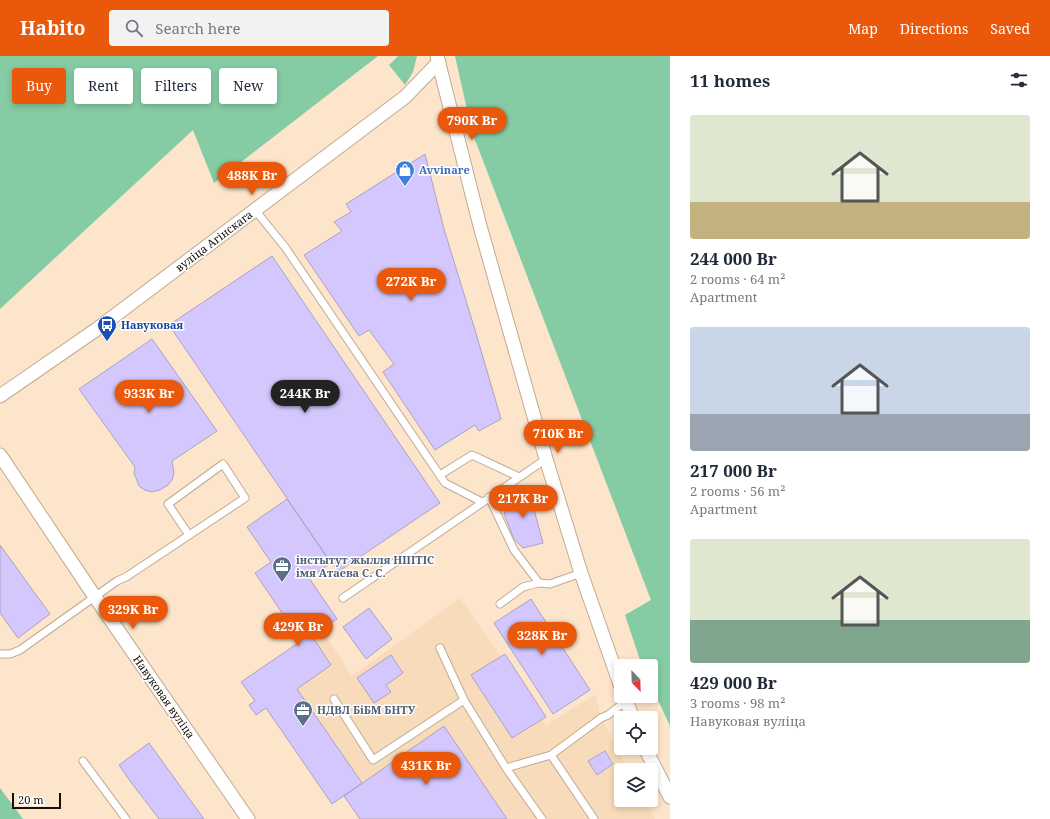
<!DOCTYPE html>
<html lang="en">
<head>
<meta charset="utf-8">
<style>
	:root { --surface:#fff; --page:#f2f2f3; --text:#1f2937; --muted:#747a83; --accent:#ea580c }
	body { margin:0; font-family:"Noto Serif",serif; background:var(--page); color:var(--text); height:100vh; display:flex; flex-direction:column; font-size:15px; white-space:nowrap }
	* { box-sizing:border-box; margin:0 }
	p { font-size:13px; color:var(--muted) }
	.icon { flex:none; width:22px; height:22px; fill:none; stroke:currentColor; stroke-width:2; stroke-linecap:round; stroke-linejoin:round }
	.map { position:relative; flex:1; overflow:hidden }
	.details { display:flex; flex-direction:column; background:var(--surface); width:380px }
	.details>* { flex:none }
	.guide { position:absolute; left:12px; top:12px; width:380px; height:36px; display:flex; gap:8px }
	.needle { width:26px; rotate:157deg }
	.buttons { position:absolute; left:614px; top:603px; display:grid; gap:8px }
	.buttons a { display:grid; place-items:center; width:44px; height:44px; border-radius:4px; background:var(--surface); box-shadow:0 2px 6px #0003; font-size:20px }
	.scale { position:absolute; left:12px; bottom:10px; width:49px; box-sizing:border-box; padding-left:4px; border:2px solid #170f06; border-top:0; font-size:11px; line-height:14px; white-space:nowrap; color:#170f06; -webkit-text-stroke:3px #fff; paint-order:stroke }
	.price { position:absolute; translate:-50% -34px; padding:0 9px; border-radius:14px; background:var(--accent); color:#fff; font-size:13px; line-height:26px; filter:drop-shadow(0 1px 2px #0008) }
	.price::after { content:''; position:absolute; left:50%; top:24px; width:12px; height:9px; margin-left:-6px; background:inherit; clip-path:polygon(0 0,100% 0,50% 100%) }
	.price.active { background:#222; color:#fff }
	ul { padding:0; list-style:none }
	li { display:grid; align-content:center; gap:8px; height:212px; padding:0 20px }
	li span { display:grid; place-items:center; height:124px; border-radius:4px; color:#555 }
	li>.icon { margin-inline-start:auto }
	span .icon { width:72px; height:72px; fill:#fffc; stroke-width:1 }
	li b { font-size:17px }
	h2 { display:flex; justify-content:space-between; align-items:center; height:48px; padding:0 20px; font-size:17px }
	.tag { padding:0 14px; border-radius:4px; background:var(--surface); box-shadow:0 2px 6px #0003; font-size:14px; line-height:36px }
	.tag.active { background:var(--accent); color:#fff }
	header { display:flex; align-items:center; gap:24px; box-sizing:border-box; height:56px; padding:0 20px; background:var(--accent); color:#fff }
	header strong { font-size:19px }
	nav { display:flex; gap:22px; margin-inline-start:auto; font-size:14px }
	.search { width:280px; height:36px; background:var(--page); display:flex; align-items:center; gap:10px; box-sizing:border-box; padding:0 14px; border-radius:4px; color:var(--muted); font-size:15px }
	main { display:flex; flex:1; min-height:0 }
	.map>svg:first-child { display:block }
	.built { fill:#f7dbba }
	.green { fill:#85cba4 }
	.building { fill:#d3c7fe; stroke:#aaa3c1 }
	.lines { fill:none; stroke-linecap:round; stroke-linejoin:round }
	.lane-casing { stroke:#c0aa91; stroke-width:9 }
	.street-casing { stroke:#c0aa91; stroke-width:15 }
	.lane { stroke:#fff; stroke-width:7 }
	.street { stroke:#fff; stroke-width:13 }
	.labels { text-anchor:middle; stroke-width:3; stroke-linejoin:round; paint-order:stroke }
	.shop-label { font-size:11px; font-weight:bold; fill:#366cbe; stroke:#fff; text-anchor:start }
	.street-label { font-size:11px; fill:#170f06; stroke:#fff }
	.transit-label { font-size:11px; font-weight:bold; fill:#164399; stroke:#fff; text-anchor:start }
	.service-label { font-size:11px; font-weight:bold; fill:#4e5e75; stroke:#fff; text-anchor:start }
</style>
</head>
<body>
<header>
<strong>Habito</strong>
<div class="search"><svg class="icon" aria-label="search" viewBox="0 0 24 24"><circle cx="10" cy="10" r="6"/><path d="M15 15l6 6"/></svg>Search here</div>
<nav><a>Map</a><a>Directions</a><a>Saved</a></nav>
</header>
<main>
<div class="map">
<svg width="670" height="763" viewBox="0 0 670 763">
	<rect width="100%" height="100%" fill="#fde5cb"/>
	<path class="built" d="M460,542L498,596L546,669L596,638L601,662L628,714H621V744H644L655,763H360L344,740L332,748L266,652L249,649L254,645L241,626L321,573L352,620Z"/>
	<path class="green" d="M0,0H378L214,127L193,74L0,253Z
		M398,0H417L413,16L405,29L389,9Z
		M455,0H670V670L651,629V610H642L625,559L651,544L472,76Z
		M0,732L23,763H0Z"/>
	<path class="building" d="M425,98L444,173L475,274L501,363L479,375L475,369L435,394L383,316L394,308L369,274L359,280L304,199L342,175L334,166L351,156L346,148Z
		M272,200L440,447L339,515L331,507L169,269Z
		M152,283L217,375L172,405L174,417L172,424L168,429L160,434L152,436L145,434L139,430L134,417L135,411L79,333Z
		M528,431L543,487L523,492L514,483L504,458L516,434Z
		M287,443L331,507L309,522L337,563L312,580L331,609L297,633L362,727L332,748L266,652L256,659L249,649L255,645L241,626L301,585L255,517L271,506L247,471Z
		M0,489L50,558L18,582L0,557Z
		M531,543L590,634L553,658L494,567Z
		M369,552L392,583L366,603L343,571Z
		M505,598L546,661L512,682L471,619Z
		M391,599L403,617L386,629L391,636L374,647L357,622Z
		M444,670L507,763H360L344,740Z
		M149,687L204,763H159L130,725L119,709Z
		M605,695L613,708L597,719L588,705Z"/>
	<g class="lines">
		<defs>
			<path id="lane" d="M255,154L285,191L445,427L482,446
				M440,419L472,399L519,421
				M489,441L514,494L539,527L550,528L581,517
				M343,542L546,403
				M500,548L523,531L539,527
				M440,592L464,644
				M0,598H10L20,594L117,525L126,521L245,442L223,408L168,448L189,479
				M334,643L373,704L464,644L506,712L551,699L601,662L608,659L626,645
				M551,699L594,763
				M83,705L126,763
				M506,712L542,763"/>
			<path id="street" d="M437,0L480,170L546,403L581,517L621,631
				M0,340L97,273L405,41L439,6
				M0,399L95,541L248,763
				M624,640L633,662
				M645,692L670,741"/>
		</defs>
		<use href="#lane" class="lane-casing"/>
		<use href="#street" class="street-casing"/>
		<use href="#lane" class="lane"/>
		<use href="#street" class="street"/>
	</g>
	<defs>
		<symbol id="shop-pin" viewBox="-11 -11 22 30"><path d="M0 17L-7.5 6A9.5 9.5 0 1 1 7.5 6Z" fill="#3f7fe0" stroke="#fff"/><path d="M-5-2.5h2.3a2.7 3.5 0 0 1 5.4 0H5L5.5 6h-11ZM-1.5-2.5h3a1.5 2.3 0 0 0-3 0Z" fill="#fff"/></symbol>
		<symbol id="bus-pin" viewBox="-11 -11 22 30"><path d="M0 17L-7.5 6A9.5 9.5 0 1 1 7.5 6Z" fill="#1a4fb4" stroke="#fff"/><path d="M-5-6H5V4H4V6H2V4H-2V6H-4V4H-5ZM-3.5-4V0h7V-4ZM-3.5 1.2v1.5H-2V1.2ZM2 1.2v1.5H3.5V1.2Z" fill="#fff"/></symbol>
		<symbol id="office-pin" viewBox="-11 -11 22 30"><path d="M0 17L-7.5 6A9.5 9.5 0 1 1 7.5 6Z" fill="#5c6f8a" stroke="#fff"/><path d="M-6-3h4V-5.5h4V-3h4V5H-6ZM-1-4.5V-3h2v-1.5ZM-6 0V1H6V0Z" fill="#fff"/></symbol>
	</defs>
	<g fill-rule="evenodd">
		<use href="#shop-pin" x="394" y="103" width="22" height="30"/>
		<use href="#bus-pin" x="96" y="258" width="22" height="30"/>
		<use href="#office-pin" x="271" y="499" width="22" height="30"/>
		<use href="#office-pin" x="292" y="643" width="22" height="30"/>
	</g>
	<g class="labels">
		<g class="shop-label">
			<text x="419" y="118">Avvinare</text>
		</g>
		<g class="street-label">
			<text transform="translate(214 185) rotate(-37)" y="4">вуліца Агінскага</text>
			<text transform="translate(164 641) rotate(55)" y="4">Навуковая вуліца</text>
		</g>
		<g class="transit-label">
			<text x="121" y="273">Навуковая</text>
		</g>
		<g class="service-label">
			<text x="296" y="508">інстытут жылля НІПТІС<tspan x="296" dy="13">імя Атаева С. С.</tspan></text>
			<text x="317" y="658">НДВЛ БіБМ БНТУ</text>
		</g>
	</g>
</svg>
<div class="buttons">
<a><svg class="needle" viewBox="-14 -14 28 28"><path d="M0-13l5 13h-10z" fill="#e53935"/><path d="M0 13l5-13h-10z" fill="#747a83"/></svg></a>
<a><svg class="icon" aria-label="locate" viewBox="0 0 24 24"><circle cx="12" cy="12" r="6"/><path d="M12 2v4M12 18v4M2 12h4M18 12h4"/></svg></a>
<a><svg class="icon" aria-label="layers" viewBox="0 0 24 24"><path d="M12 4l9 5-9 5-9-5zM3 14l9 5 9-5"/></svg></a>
</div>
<div class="scale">20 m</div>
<b class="price" style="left:472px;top:85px">790K Br</b>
<b class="price" style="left:252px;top:140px">488K Br</b>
<b class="price" style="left:411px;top:246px">272K Br</b>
<b class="price" style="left:149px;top:358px">933K Br</b>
<b class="price active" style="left:305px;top:358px">244K Br</b>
<b class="price" style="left:558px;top:398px">710K Br</b>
<b class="price" style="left:523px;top:463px">217K Br</b>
<b class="price" style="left:133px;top:574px">329K Br</b>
<b class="price" style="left:298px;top:591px">429K Br</b>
<b class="price" style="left:542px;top:600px">328K Br</b>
<b class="price" style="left:426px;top:730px">431K Br</b>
<div class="guide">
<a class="tag active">Buy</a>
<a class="tag">Rent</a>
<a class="tag">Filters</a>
<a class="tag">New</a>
</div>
</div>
<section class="details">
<h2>11 homes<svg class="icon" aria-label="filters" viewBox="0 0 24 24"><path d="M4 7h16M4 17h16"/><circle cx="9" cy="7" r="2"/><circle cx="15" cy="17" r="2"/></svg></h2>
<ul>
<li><span style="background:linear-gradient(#dfe7d0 70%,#c2b280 0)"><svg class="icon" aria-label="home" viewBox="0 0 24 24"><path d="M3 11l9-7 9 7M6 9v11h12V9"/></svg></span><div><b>244 000 Br</b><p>2 rooms · 64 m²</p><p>Apartment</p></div></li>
<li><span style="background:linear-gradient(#c9d6e8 70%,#9aa5b1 0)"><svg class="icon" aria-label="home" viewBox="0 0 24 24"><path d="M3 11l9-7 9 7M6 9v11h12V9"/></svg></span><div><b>217 000 Br</b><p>2 rooms · 56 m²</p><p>Apartment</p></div></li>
<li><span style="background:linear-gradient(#dfe7d0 65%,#7fa58c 0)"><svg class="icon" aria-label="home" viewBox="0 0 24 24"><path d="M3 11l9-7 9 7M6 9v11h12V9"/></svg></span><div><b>429 000 Br</b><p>3 rooms · 98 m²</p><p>Навуковая вуліца</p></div></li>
</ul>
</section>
</main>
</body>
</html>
